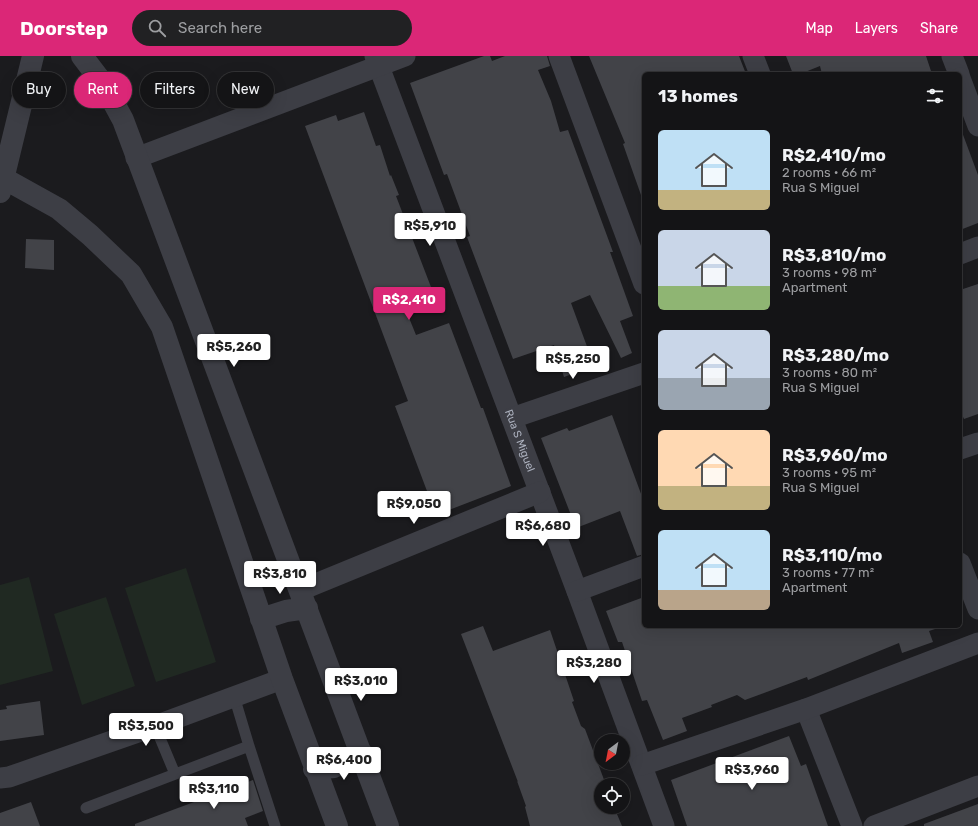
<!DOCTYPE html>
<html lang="en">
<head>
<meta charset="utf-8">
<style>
	:root { --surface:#141416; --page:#212123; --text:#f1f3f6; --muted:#9d9ea1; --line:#333335; --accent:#db2777 }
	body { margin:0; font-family:Rubik,sans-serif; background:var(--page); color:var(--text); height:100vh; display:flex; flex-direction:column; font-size:15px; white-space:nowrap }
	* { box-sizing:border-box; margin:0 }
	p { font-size:13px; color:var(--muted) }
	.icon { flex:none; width:22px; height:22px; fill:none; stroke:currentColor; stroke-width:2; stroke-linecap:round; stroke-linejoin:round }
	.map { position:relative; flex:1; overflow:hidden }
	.drawer { position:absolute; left:642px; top:16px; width:320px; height:556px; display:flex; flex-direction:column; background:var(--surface); border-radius:6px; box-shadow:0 4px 16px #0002,0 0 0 1px var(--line) }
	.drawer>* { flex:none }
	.top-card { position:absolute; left:12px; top:16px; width:380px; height:36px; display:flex; gap:8px }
	.needle { width:26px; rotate:212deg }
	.controls { position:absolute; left:594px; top:678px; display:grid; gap:8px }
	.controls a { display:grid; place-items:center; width:36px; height:36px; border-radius:50%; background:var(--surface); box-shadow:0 4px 16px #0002,0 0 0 1px var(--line); font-size:20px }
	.price { position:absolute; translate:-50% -34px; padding:0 9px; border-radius:4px; background:#fff; color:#222; font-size:13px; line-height:26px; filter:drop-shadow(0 1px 2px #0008) }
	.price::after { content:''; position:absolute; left:50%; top:24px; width:12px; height:9px; margin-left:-6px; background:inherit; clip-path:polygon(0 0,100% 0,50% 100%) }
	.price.selected { background:var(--accent); color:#fff }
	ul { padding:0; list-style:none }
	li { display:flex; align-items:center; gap:12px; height:100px; padding:0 16px }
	li span { display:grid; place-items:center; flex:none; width:112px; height:80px; border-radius:6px; color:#555 }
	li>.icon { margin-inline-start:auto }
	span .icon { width:48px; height:48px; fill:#fffc; stroke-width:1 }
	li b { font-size:17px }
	h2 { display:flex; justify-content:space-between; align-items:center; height:48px; padding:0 16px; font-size:17px }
	.pill { padding:0 14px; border-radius:18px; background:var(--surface); box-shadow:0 4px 16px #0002,0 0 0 1px var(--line); font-size:14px; line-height:36px }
	.pill.selected { background:var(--accent); color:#fff }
	header { display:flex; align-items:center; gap:24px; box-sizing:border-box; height:56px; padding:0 20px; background:var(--accent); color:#fff }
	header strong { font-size:19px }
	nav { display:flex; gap:22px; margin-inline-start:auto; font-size:14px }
	.search { width:280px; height:36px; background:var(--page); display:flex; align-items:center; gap:10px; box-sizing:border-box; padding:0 14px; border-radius:22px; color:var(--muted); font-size:15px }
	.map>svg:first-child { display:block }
	.green { fill:#202922 }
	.building { fill:#424348 }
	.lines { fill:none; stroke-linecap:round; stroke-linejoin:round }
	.service { stroke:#3d3e45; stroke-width:11 }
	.minor { stroke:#3d3e45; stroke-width:21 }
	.tertiary { stroke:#3d3e45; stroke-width:22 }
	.labels { text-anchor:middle; stroke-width:3; stroke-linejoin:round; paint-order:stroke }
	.street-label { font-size:11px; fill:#acb1be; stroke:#161619 }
</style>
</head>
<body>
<header>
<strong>Doorstep</strong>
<div class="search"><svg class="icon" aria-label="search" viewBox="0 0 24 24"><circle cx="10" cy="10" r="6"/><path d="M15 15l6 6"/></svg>Search here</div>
<nav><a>Map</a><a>Layers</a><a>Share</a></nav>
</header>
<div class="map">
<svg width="978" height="770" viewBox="0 0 978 770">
	<rect width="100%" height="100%" fill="#1b1b1e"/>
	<path class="green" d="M186,512L216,606L156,626L125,532Z
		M29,521L53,615L0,629V529Z
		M106,541L135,630L82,649L54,558Z"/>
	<path class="building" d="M484,0H490L492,5L505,0H547L550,10L538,14L551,45L560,76L568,74L613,196H610L633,260L620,265L632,297L621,302L590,239L571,247L592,304L583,307L586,313L564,321L554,289L513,303L467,181L470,180L447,118L444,119L410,27Z
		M589,0H739L746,18H644V139H641L623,88L625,87Z
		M786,0H926L932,18H822L820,10L800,18H793Z
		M364,56L376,90L380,89L390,120L391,119L399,139L396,140L431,231L401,242L416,279L449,267L481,352H483L511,430L436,459L395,350L408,345L305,70L336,59L338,65Z
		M960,76H962L978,119V167L960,174Z
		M26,183L54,184V214L25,212Z
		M978,228V358L964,363L960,354V234Z
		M612,359L644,446V498L637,500L620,455L576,472L541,382L567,372L569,375Z
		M644,541V570H938V572L929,575L933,586L902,597L899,587L808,624L807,621L745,644L737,639L711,649L712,651L682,662L687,675L663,684L647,644L642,645L622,586H618L606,555Z
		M483,570L493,595L550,574L574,645L572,646L581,670L585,673L606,729H601V751H614L622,770H530L525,751L526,750L517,725L518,726L461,578Z
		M40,645L44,679L0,685V654L7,653L6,650Z
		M789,680L801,710L806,708L828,770H687L671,724Z
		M253,724L263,755L245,762L248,770H135V768Z
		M31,746L40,770H0V757Z
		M978,748V770H924V768Z"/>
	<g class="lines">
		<path class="service" d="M155,670L175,718
			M249,690L275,770
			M86,752L249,690L234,640"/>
		<g class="minor">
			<path id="s1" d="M375,0L577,535L664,770"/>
			<path d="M559,0L644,228"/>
			<path d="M753,0L760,18"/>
			<path d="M952,0L959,18"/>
			<path d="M960,22L978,70"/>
			<path d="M136,102L405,0"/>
			<path d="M960,198L978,191"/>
			<path d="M512,362L644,317"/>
			<path d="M960,393L978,387"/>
			<path d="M960,507L978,553"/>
			<path d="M301,534L540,436"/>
			<path d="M577,535L644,510"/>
			<path d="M806,653L852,770"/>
			<path d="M642,709L806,653L978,587"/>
			<path d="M0,722L9,721L155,670L282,623"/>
			<path d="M874,770L978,730"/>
		</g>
		<path class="tertiary" d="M82,0L104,29L123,64L388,770
			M5,123L59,153L90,179L131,218L162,271L282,623L337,770
			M0,136L33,0
			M261,563L286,555L307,552
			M314,713L334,711L361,696"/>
	</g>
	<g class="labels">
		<g class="street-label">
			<text dy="4" stroke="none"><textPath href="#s1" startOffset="411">Rua S Miguel</textPath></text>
		</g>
	</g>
</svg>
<div class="controls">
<a><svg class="needle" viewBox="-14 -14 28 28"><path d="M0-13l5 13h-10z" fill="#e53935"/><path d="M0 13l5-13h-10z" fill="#9d9ea1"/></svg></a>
<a><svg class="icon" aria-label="locate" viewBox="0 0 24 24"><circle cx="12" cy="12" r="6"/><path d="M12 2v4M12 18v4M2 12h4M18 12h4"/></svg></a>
</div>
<b class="price" style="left:430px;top:191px">R$5,910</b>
<b class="price selected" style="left:409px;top:265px">R$2,410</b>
<b class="price" style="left:234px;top:312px">R$5,260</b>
<b class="price" style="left:573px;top:324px">R$5,250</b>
<b class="price" style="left:414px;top:469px">R$9,050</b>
<b class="price" style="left:543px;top:491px">R$6,680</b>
<b class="price" style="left:280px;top:539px">R$3,810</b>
<b class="price" style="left:594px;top:628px">R$3,280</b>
<b class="price" style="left:361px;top:646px">R$3,010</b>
<b class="price" style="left:146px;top:691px">R$3,500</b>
<b class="price" style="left:344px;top:725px">R$6,400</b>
<b class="price" style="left:752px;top:735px">R$3,960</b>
<b class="price" style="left:214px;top:754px">R$3,110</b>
<div class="top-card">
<a class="pill">Buy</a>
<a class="pill selected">Rent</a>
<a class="pill">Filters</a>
<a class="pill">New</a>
</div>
<section class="drawer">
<h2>13 homes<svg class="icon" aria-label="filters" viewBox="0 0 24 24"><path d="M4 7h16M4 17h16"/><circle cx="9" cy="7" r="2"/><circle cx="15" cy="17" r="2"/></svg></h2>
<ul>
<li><span style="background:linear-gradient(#bfe0f5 75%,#c2b280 0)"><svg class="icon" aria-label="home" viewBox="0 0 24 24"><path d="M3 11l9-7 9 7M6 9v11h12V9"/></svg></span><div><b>R$2,410/mo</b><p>2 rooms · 66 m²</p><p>Rua S Miguel</p></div></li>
<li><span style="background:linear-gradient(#c9d6e8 70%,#8fb573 0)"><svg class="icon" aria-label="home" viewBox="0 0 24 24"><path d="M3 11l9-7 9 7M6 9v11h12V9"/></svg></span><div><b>R$3,810/mo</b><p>3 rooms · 98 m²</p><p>Apartment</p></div></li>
<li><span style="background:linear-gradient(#c9d6e8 60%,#9aa5b1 0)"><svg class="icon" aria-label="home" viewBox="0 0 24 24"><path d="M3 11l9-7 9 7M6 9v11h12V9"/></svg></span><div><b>R$3,280/mo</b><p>3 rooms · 80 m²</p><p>Rua S Miguel</p></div></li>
<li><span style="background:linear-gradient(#ffd9b3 70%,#c2b280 0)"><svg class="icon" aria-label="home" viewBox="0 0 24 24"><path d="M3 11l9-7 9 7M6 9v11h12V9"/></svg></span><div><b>R$3,960/mo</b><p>3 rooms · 95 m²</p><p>Rua S Miguel</p></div></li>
<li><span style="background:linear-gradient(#bfe0f5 75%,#b9a48a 0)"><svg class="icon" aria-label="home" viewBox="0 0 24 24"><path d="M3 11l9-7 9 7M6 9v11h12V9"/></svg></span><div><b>R$3,110/mo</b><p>3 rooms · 77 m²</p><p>Apartment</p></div></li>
</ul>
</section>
</div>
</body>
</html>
